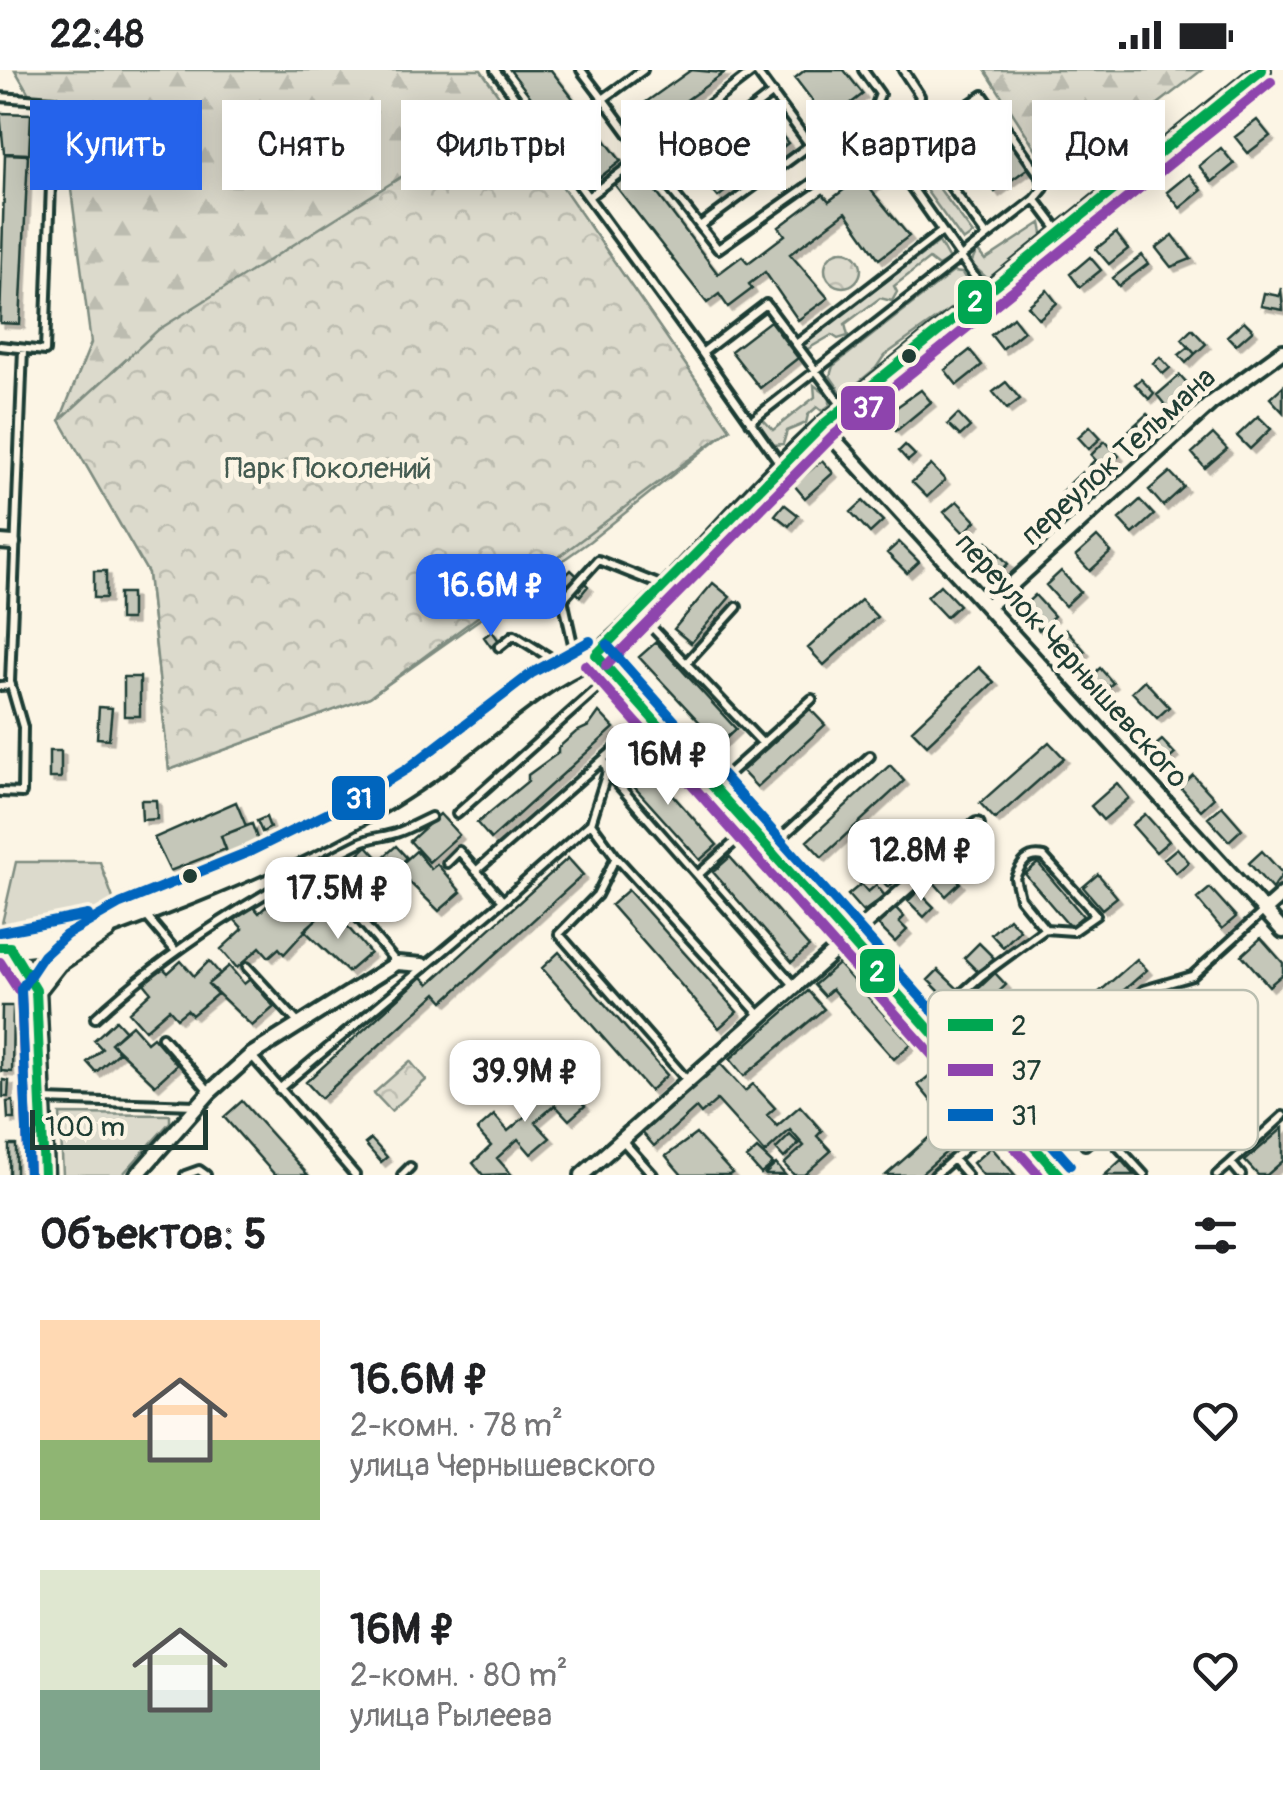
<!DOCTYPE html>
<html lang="ru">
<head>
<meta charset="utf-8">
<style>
	:root { --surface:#fff; --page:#f6f6f6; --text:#202124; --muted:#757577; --accent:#2563eb }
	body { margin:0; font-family:Pangolin,sans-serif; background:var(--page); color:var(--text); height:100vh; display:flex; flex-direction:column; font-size:38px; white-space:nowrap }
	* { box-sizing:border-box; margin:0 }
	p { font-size:32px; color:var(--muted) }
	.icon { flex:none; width:55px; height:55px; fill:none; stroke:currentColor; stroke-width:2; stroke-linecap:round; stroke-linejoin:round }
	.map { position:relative; height:1105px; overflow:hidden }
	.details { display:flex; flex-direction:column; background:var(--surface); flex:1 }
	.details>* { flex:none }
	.hud { position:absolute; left:30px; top:30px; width:1225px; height:90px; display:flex; gap:20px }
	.scale { position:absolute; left:30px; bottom:25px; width:178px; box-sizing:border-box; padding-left:10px; border:5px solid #1f3d34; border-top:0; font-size:28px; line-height:35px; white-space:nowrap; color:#1f3d34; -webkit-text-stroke:8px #fcf5e5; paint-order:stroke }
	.price { position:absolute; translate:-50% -85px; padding:0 22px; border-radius:20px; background:#fff; color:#222; font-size:32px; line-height:65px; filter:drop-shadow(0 2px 5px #0008) }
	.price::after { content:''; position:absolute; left:50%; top:60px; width:30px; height:22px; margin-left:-15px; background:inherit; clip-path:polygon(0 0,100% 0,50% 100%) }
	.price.selected { background:var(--accent); color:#fff }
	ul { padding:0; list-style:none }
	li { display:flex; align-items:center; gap:30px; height:250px; padding:0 40px }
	li span { display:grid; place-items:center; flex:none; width:280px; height:200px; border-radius:0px; color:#555 }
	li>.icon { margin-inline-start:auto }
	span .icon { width:120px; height:120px; fill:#fffc; stroke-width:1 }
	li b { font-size:42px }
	h2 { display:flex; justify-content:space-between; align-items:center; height:120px; padding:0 40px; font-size:42px }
	.chip { padding:0 35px; border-radius:0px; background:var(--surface); box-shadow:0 5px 25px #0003; font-size:35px; line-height:90px }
	.chip.selected { background:var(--accent); color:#fff }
	.status { display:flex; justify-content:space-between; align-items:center; height:70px; padding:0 50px; background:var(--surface); direction:ltr }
	.status svg { height:28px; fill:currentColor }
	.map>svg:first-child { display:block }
	.grass { fill:#dcdacc; stroke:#7e8c80; stroke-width:2.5 }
	.forest { fill:url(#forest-firs); stroke:#7e8c80; stroke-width:2.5 }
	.park { fill:url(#park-crowns); stroke:#7e8c80; stroke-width:2.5 }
	.building { fill:#c5c7b9; stroke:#1f3d34; stroke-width:2.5; filter:url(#shadow) }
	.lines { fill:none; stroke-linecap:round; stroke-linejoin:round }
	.service-casing { stroke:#1f3d34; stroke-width:14 }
	.minor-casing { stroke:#1f3d34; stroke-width:20 }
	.tertiary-casing { stroke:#1f3d34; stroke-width:22 }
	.secondary-casing { stroke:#1f3d34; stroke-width:25 }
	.primary-casing { stroke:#1f3d34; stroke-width:28 }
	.service { stroke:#fcf5e5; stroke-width:6 }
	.minor { stroke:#fcf5e5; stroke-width:12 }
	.tertiary { stroke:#fcf5e5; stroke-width:15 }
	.secondary { stroke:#fcf5e5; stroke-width:18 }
	.primary { stroke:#fcf5e5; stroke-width:20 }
	.bus-1-casing { stroke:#fcf5e5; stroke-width:18 }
	.bus-2-casing { stroke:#fcf5e5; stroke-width:18 }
	.bus-3-casing { stroke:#fcf5e5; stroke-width:18 }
	.bus-1 { stroke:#00a651; stroke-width:10 }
	.bus-2 { stroke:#8e44ad; stroke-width:10 }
	.bus-3 { stroke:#0065bd; stroke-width:10 }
	.bus-dot { fill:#1f3d34; stroke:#fcf5e5; stroke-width:4 }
	.labels { text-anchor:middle; stroke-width:10; stroke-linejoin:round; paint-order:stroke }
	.street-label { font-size:30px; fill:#1f3d34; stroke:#fcf5e5 }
	.park-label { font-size:30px; fill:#455c52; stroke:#fcf5e5 }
	.key { fill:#fcf5e5; stroke:#babeb0; stroke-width:2.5 }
	.key-label { font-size:28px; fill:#1f3d34 }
	.line-badge { stroke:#fcf5e5; stroke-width:4 }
	.badge-label { font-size:28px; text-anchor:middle; font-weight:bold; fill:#fff }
</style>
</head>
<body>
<div class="status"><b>22:48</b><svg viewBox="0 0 49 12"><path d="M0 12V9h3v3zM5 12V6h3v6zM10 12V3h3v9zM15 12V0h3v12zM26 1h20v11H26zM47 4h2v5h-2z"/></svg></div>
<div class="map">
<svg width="1283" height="1105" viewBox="0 0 1283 1105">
	<defs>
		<pattern id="forest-firs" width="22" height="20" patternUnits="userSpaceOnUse" patternTransform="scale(2.5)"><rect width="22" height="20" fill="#dcdacc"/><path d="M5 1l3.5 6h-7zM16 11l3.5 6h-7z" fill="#bcbcb0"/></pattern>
		<pattern id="park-crowns" width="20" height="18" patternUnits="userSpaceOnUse" patternTransform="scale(2.5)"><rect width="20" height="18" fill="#dcdacc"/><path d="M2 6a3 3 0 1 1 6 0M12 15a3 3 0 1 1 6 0" fill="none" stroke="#bcbcb0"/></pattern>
		<filter id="shadow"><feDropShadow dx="4.5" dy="4.5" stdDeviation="0" flood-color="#0004"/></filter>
	</defs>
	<rect width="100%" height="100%" fill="#fcf5e5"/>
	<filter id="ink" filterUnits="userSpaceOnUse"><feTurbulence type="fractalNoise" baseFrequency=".01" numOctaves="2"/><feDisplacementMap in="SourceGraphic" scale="20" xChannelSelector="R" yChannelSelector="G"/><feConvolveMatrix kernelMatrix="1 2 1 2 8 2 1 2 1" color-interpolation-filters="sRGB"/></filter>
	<g filter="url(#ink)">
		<path class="grass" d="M916,87L973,164L963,171L907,94Z
			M1041,153L1044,168L988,209L971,194L977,180L985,190Z
			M939,172L949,190L938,196L929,189L894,216L897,222L892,231L880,228L845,254L848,266L838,269L832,265L806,280L803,275L809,269Z
			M953,202L962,203L972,219L967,227L884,286L876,298L843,325L830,306L833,296Z
			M814,315L830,327V335L822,341L817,337L808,345L806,353L787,361L783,374L773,375L754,353L759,345L773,360L815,327Z
			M16,792H100L116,837L61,855L0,862Z
			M60,1044L170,1045V1052L122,1105H63Z"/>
		<path class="forest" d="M15,0H481L730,359L590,471L370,627L169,700L148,503L60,350L91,273L67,89Z
			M985,0H1202L1057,112Z"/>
		<path class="park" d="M513,45L730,359L370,627L169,700L148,503L60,350L158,260L455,73Z
			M825 199a18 18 0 1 1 36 0a18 18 0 1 1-36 0Z
			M410,991L426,1010L391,1041L374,1023Z"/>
		<path class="building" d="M510,0H551L621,91L595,111Z
			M691,0L724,3L652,55L639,37Z
			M805,0H844L863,24L828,51L795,8Z
			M0,43L31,44L29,84L4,83Z
			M1257,50L1270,66L1248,83L1235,67Z
			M999,52L1031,96L995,122L963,78Z
			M773,55L788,73L718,127L703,109Z
			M1221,78L1234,94L1212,112L1199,96Z
			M5,84L28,85L20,254L0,253Z
			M638,98L718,204L742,186L748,193L785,165L779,157L823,124L829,131L866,103L876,115L870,119L909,166L879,189L846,142L790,184L828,228L798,250L765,202L749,214L752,219L728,237L719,224L707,233L615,115Z
			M1189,104L1202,120L1180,138L1167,122Z
			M1116,163L1128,179L1109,194L1096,179Z
			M1173,165L1191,189L1171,197L1156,178Z
			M1142,185L1148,194L1119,216L1113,208Z
			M1090,187L1101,200L1080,217L1070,204Z
			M1281,218L1283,240L1261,236L1264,223L1279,226Z
			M1047,220L1057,233L1039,249L1028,236Z
			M1013,247L1024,261L1002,279L991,265Z
			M770,251L798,288L760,318L731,281Z
			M1244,251L1253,260L1236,275L1227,266Z
			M1192,259L1206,274L1195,284L1182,269Z
			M1189,277L1195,284L1186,293L1179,285Z
			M970,280L982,295L957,315L945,300Z
			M1160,287L1170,298L1163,304L1153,293Z
			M1180,305L1192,319L1169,340L1157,325Z
			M1141,309L1154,323L1149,329L1135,314Z
			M1006,312L1020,329L1007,339L993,322Z
			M1283,316V342L1270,328Z
			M921,320L931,332L896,361L884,346Z
			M958,344L970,357L960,366L948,354Z
			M1147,344L1155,352L1145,362L1137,353Z
			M1258,346L1271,359L1250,379L1237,366Z
			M1137,353L1145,362L1135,370L1127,362Z
			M1090,356L1101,368L1089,379L1078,367Z
			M1213,364L1227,379L1205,398L1192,383Z
			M1105,371L1119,386L1104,399L1091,385Z
			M905,375L915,385L908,391L899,381Z
			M822,390L833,403L805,428L794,415Z
			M1095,390L1104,399L1097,406L1088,397Z
			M931,395L945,410L927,427L912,412Z
			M1082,402L1094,415L1073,435L1061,422Z
			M1170,402L1184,417L1163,436L1149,420Z
			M1140,430L1154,445L1133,464L1119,449Z
			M863,431L883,451L870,463L851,442Z
			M957,431L976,451L964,463L944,442Z
			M784,434L798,445L789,456L775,445Z
			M1097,467L1111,482L1090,501L1076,486Z
			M987,471L1008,494L998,503L977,481Z
			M899,472L919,492L907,503L887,483Z
			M571,500L588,516L580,526L562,509Z
			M94,501H106V528H94Z
			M1061,501L1080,522L1065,536L1046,515Z
			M713,513L730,527L691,573L674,559Z
			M940,515L959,535L946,547L927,527Z
			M119,523H131V550H119Z
			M1035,525L1054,546L1039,560L1020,539Z
			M861,530L877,547L824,595L808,578Z
			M1066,559L1085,581L1069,594L1051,573Z
			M492,561L499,571L491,577L484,567Z
			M656,572L736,659L720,674L639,587Z
			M979,597L994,612L927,675L912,660Z
			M1100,598L1113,613L1100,624L1087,610Z
			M124,607H140V646H124Z
			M1144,610L1169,637L1157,648L1132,622Z
			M99,637L112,638L109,669L97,668Z
			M810,639L825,655L757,717L742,701Z
			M599,642L614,658L491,769L477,753L528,711V705L558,683V678L576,662L589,656Z
			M1162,670L1175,684L1162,695L1149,681Z
			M1049,672L1064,688L995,749L980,733Z
			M49,681H61V708H49Z
			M637,685L717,775L700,790L620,701Z
			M890,695L904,711L822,787L807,771Z
			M1193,705L1214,728L1201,740L1180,717Z
			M1117,713L1129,728L1103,750L1091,736Z
			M141,730H156L157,749L142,750Z
			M236,732L246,756L221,766L226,779L170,801L154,768Z
			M1222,736L1242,759L1229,771L1208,748Z
			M440,744L459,765L429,792L410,771Z
			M1145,744L1169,771L1156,782L1132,755Z
			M266,747L270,758L262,762L257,751Z
			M252,754L258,771L227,783L221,766Z
			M916,769L928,784L915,795L903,780Z
			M367,776L380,790L396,776L407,788L395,799L403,808L379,829L374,824L364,833L355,823L332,844L316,826L338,806L331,798L349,782L354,788Z
			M1177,778L1189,792L1176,803L1164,789Z
			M416,781L431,799L437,794L461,822L439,841L396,799Z
			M1262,781L1283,804L1272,819L1249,793Z
			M730,787L809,877L792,892L713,802Z
			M568,788L583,805L444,931L437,923L321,1028L306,1012L422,907L429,914Z
			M891,792L902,805L888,817L877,805Z
			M1038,793L1083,846L1070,857L1025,804Z
			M945,797L960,813L946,826L931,809Z
			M1098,804L1117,827L1102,839L1083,817Z
			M861,814L868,822L876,815L885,826L863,842L848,825Z
			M1210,818L1236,847L1222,859L1197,829Z
			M628,820L737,942L719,958L611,835Z
			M918,821L934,837L924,847L908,831Z
			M272,831L285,845L301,831L316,849L284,884L279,878L269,887L260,877L237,898L221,879L243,859L235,850L252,835L259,843Z
			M895,837L904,847L899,852L907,860L895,872L877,854Z
			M325,842L340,860L346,855L370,883L348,902L304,860Z
			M1009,848L1020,860L1003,877L991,864Z
			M1261,868L1283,893V904L1269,916L1242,885Z
			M979,873L994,888L978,902L964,888Z
			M559,882L667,1005L650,1021L542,898Z
			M1137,889L1147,900L1108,934L1098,923Z
			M181,891L194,906L209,891L220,904L208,914L217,924L192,945L187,940L177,948L169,939L145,960L129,942L151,922L143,912L161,896L168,903Z
			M838,894L911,974L894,989L832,919L824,926L814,915Z
			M229,896L244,914L250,909L274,937L252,956L208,914Z
			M938,900L958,919L947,929L928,910Z
			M995,903L1006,915L989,931L978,919Z
			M808,921L824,939L744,1006L730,989Z
			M2,936H13L12,1002L1,1001Z
			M116,950L125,960L111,973L119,982L96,1002L87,992L102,979L94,970Z
			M132,955L147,972L153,967L177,995L155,1015L111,973Z
			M718,991L745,1021L753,1014L775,1038L767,1045L777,1056L800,1036L822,1061L817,1066L831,1081L804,1105H794L784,1094L804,1076L790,1060L765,1083L717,1030L701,1044L696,1038L654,1076L641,1061Z
			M935,1001L958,1029L947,1038L938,1027L932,1032L918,1015Z
			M3,1010L9,1011L8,1027H3Z
			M532,1011L545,1026L563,1011L585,1036L569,1050L555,1035L535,1052L550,1068L531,1084L518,1069L497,1088L511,1104L483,1105L473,1093L491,1076L477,1060L494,1045L508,1061L529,1043L514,1026Z
			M13,1031L14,1049H8L7,1032Z
			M242,1031L248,1038L308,1105H275L224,1047Z
			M959,1041L974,1058L920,1105H886Z
			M1283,1058V1091L1267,1105H1258L1245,1091Z
			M696,1064L732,1103L729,1105H682L675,1097L666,1086Z
			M790,1065L799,1074L784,1088L776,1079Z
			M371,1069L387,1087L381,1092L365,1074Z
			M9,1075H16V1105H9Z
			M991,1077L1015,1105H983L973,1093Z
			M757,1079L773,1094L761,1104L747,1088Z
			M1121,1090L1134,1105H1105Z
			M776,1094L785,1105H766L765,1104Z"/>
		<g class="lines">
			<defs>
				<path id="service" d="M495,0L588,127
					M581,0L603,29
					M643,0L603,29L644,85L755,0L810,75L700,156
					M0,27L54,31L45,281L0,276
					M916,69L987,166
					M810,75L859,80L918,34L920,26L903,0
					M860,79L880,24L863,0
					M890,87L983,25L1041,107L1044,118L1035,129L1059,161
					M662,108L773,23
					M796,274L941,162
					M702,283L779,392
					M843,337L766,234L702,283L588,127L644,85L718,179L859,80L890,87L986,223
					M750,352L1035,129
					M641,546L763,674
					M499,577L514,565L565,597
					M577,592L563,529L598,490L663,516
					M686,593L737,537
					M0,616L11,615
					M607,702L793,914
					M715,716L812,629
					M0,722L22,723L23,657L10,612L23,279
					M457,744L609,608
					M591,753L616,787L760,945
					M770,778L870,686
					M616,787L597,825L559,864L687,1010
					M476,801L648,650
					M698,805L749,759
					M503,831L591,753L607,702L604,689
					M356,845L396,892
					M147,847L174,879
					M247,897L300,955
					M95,948C169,879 268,818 359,773C370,767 384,767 396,763C408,759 420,752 431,747
					M931,951L981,906L1045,859L1073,861L1096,845L1044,787C1027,783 1021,794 1015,808L1020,828L1045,859
					M162,967L210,1022
					M251,985L355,1105
					M279,1019L503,831L459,781L447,793
					M43,1030L196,1035
					M622,1070L653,1105
					M1085,1075L1103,1060
					M953,1089L967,1105
					M1231,1093L1283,1046
					M185,1105L199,1100L206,1105
					M402,1105L410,1097
					M935,1105L1144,920L1192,906L1264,841
					M1144,1105L1103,1060L1191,982
					M1217,1105L1231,1093L1241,1105"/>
				<path id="minor" d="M822,356L1283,861
					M0,472L13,473
					M990,534L1210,334L1283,281
					M1265,840L1283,824
					M137,1105L210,1022L251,985L397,893L422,895
					M582,1105L977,755"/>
				<path id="tertiary" d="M596,585C678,513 743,426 824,354L1262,0"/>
				<path id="secondary" d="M10,877L36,920
					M44,1105L36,920L58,892L106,860"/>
				<path id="primary" d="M0,877C67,875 129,847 190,823C273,789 353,754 427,702C484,663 532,611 596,585L1059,1105"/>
			</defs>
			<use href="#service" class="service-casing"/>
			<use href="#minor" class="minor-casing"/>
			<use href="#tertiary" class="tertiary-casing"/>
			<use href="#secondary" class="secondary-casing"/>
			<use href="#primary" class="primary-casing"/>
			<use href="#service" class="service"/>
			<use href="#minor" class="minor"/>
			<use href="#tertiary" class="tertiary"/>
			<use href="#secondary" class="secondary"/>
			<use href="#primary" class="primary"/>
			<defs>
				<path id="bus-1" d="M596,585L824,354L1262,0
					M596,585L1059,1105
					M0,877H10L36,920L44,1105"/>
				<path id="bus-2" d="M585,595L1039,1105
					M606,596L834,365L1271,12
					M0,892L21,924L29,1105"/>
				<path id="bus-3" d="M607,575L1070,1095
					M0,862L88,845
					M29,1105L21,919L43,886L66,865L120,834L251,781L363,726L407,699L532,603L590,571"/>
			</defs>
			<use href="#bus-1" class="bus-1-casing"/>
			<use href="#bus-2" class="bus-2-casing"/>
			<use href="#bus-3" class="bus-3-casing"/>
			<use href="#bus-1" class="bus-1"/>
			<use href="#bus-2" class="bus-2"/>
			<use href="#bus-3" class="bus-3"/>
		</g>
	</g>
	<g class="bus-dot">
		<circle cx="909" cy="286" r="9"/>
		<circle cx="190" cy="806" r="9"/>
	</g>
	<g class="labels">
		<g class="street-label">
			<text transform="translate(1118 386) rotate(-42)" y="10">переулок Тельмана</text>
			<text transform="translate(1072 590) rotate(48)" y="10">переулок Чернышевского</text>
		</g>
		<g class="park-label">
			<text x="328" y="408">Парк Поколений</text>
		</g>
	</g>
	<rect x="928" y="920" width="330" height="160" rx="15" class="key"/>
	<rect x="948" y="949" width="45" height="12" fill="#00a651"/>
	<rect x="948" y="994" width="45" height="12" fill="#8e44ad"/>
	<rect x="948" y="1039" width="45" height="12" fill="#0065bd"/>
	<g class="key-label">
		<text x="1011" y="965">2</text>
		<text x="1011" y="1010">37</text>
		<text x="1011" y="1055">31</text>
	</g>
	<g class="line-badge">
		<rect x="956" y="208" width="38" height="48" rx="10" fill="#00a651"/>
		<rect x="839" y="314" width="58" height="48" rx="10" fill="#8e44ad"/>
		<rect x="330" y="704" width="57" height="48" rx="10" fill="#0065bd"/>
		<rect x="858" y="877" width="39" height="48" rx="10" fill="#00a651"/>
	</g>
	<g class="badge-label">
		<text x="975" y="241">2</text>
		<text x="868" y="347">37</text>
		<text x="359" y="738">31</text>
		<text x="877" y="911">2</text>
	</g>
</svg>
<div class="scale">100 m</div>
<b class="price selected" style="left:491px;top:569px">16.6M ₽</b>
<b class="price" style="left:668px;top:738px">16M ₽</b>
<b class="price" style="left:921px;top:834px">12.8M ₽</b>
<b class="price" style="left:338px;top:872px">17.5M ₽</b>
<b class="price" style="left:525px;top:1055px">39.9M ₽</b>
<div class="hud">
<a class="chip selected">Купить</a>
<a class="chip">Снять</a>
<a class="chip">Фильтры</a>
<a class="chip">Новое</a>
<a class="chip">Квартира</a>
<a class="chip">Дом</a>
</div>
</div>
<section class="details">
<h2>Объектов: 5<svg class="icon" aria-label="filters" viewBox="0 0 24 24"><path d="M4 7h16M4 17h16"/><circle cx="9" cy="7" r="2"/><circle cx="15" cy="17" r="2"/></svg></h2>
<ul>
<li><span style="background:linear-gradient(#ffd9b3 60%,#8fb573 0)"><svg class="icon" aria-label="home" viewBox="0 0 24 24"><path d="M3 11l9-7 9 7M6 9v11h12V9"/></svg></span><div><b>16.6M ₽</b><p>2-комн. · 78 m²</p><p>улица Чернышевского</p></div><svg class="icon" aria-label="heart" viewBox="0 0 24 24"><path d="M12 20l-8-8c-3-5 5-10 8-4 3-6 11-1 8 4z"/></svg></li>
<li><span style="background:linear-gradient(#dfe7d0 60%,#7fa58c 0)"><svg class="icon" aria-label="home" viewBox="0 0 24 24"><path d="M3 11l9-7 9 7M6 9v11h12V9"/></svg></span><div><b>16M ₽</b><p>2-комн. · 80 m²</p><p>улица Рылеева</p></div><svg class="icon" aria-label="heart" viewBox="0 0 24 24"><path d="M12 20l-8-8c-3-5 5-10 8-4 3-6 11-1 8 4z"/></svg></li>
</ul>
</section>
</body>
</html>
